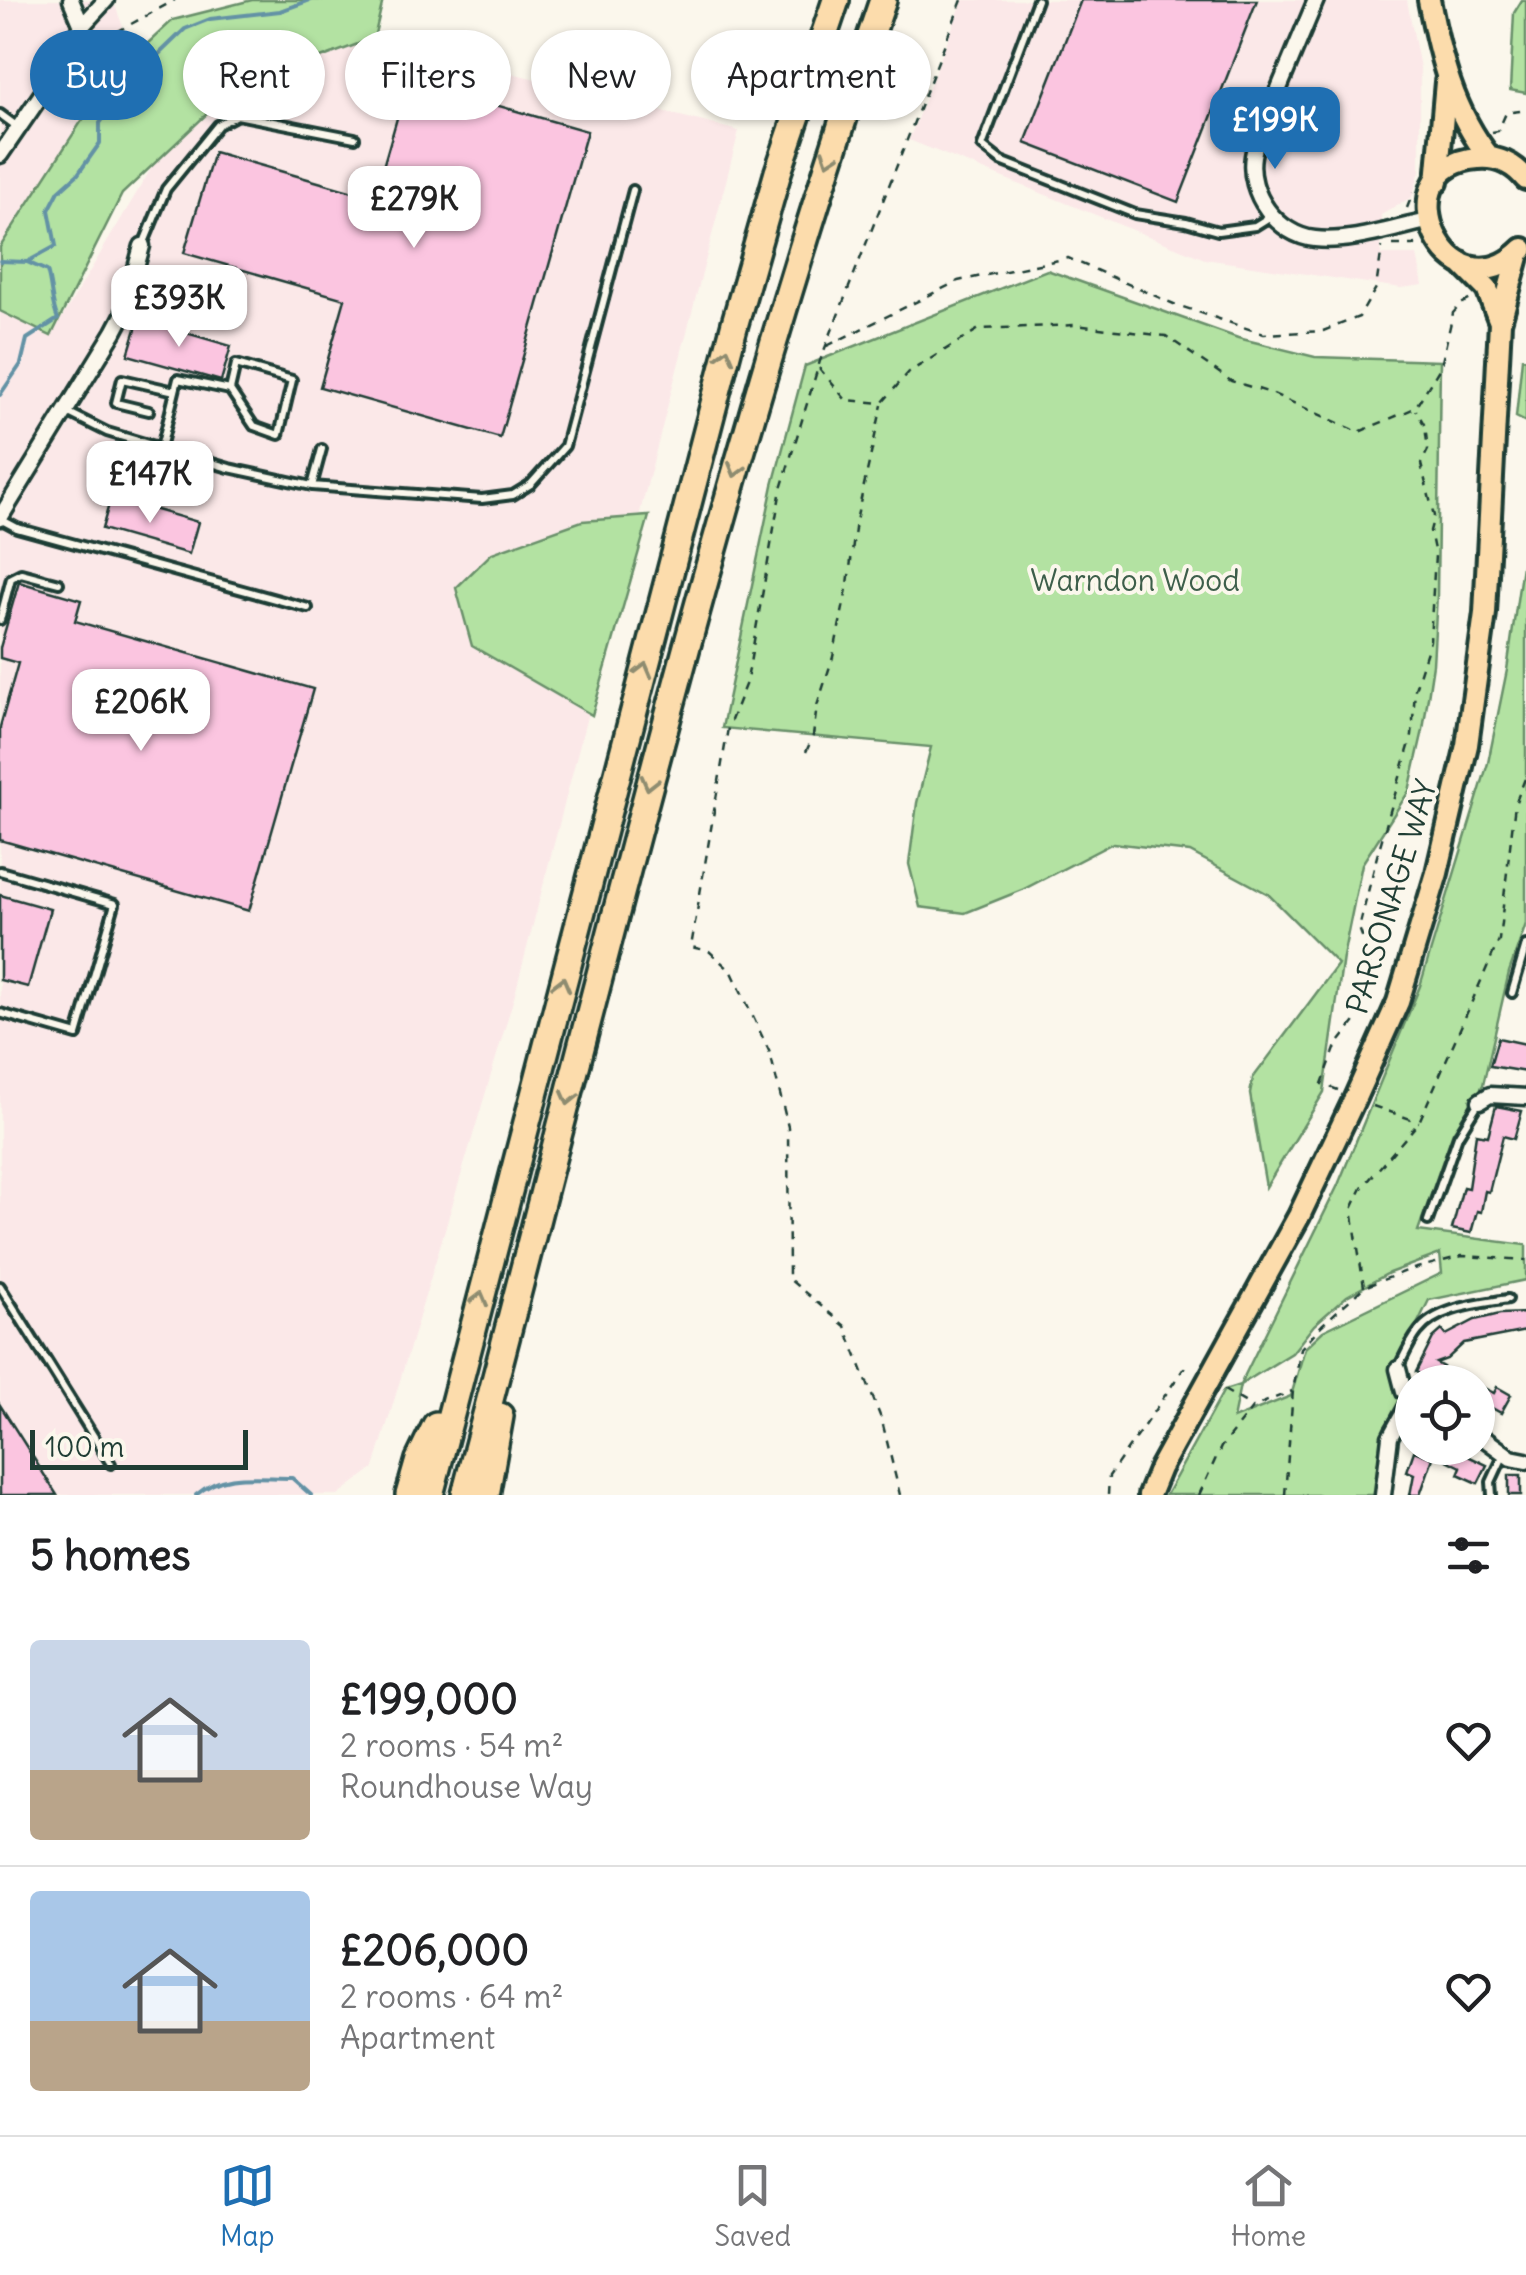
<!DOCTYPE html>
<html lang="en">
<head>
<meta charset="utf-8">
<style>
	:root { --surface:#fff; --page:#f2f2f2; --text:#202124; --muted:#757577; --line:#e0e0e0; --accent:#1f6fb2 }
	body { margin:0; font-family:Delius,sans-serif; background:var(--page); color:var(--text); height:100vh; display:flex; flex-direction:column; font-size:38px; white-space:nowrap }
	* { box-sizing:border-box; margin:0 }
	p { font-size:32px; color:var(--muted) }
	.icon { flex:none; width:55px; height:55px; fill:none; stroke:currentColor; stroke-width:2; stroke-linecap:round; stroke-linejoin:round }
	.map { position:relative; height:1495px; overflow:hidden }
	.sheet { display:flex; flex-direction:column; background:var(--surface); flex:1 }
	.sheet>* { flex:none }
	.hud { position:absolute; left:30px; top:30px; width:1000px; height:90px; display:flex; gap:20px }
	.fabs { position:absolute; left:1395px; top:1365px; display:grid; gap:20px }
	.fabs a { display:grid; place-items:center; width:100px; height:100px; border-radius:50%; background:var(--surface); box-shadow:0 2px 8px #0004; font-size:50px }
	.scale { position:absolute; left:30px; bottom:25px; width:218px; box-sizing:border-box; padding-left:10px; border:5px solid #1f3d34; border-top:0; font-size:28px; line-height:35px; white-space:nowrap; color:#1f3d34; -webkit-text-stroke:8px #fbf7ec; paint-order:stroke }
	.price { position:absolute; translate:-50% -85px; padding:0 22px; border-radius:20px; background:#fff; color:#222; font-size:32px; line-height:65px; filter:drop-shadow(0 2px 5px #0008) }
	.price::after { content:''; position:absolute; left:50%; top:60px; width:30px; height:22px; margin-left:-15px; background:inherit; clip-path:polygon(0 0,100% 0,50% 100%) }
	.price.selected { background:var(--accent); color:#fff }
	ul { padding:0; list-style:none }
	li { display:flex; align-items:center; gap:30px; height:250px; padding:0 30px }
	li+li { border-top:2px solid var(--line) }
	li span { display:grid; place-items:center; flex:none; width:280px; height:200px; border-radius:10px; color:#555 }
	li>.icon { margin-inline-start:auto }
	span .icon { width:120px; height:120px; fill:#fffc; stroke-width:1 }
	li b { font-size:42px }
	h2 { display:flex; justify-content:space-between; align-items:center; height:120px; padding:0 30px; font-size:42px }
	.chip { padding:0 35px; border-radius:45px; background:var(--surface); box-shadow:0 2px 8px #0004; font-size:35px; line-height:90px }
	.chip.selected { background:var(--accent); color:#fff }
	.tab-bar { display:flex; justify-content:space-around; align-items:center; height:140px; border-top:2px solid var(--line); background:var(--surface); font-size:28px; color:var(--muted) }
	.tab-bar a { display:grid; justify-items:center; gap:5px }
	.tab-bar .selected { color:var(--accent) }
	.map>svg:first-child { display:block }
	.built { fill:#fbe8e8 }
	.green { fill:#b3e2a2; stroke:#69906b; stroke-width:2.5; fill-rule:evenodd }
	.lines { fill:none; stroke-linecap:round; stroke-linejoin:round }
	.stream { stroke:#6492a5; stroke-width:4 }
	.building { fill:#fbc5e0; stroke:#1f3d34; stroke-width:2.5 }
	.service-casing { stroke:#1f3d34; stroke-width:14 }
	.minor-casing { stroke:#1f3d34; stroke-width:21 }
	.primary-casing { stroke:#1f3d34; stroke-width:28 }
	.motorway-casing { stroke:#1f3d34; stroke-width:32 }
	.path { stroke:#1f3d34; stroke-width:2.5; stroke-dasharray:8 8; stroke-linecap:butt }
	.service { stroke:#fbf7ec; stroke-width:6 }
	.minor { stroke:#fbf7ec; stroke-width:14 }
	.primary { stroke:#fcdcac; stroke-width:20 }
	.motorway { stroke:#fcdcac; stroke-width:25 }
	.oneway { stroke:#8e8c70 }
	.labels { text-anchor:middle; stroke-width:8; stroke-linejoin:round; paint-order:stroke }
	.park-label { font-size:30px; fill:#3d5e4a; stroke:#fbf7ec }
	.street-label { font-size:30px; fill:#1f3d34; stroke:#fbf7ec }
</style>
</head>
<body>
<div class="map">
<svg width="1526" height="1495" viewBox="0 0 1526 1495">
	<rect width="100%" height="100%" fill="#fbf7ec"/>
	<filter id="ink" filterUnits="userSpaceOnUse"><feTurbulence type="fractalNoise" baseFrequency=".01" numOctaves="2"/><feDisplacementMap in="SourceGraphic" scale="20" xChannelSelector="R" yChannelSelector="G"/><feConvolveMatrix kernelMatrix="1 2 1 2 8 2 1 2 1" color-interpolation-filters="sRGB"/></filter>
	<g filter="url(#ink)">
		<path class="built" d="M0,0H113L134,56L81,122L0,247Z
			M963,0H1407L1420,68V171L1412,197L1381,215V255H1417L1423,285L1401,288L1205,259L909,140Z
			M374,38L739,131L515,994L374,1468L338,1495H0V311L51,336L197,92Z"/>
		<path class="green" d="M252,0H383L374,38L230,92L122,194L51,336L0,311V247L81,122L134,56L173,20Z
			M1522,0H1526V93L1510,90L1514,13Z
			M1047,270L1238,338L1315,357L1440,361L1437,595L1433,664L1423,730L1409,791L1362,864L1343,957L1324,1092L1266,1187L1250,1094L1253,1078L1338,964L1268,894L1190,852L1113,843L1022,890L965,913L920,907L909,864L917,803L931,747L722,728L773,485L805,366Z
			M1522,358L1526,359V422L1516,417Z
			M649,516L592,715L472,646L456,588L492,553L582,521Z
			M1526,538V924L1509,972L1483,1085L1453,1132L1418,1231L1526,1245V1280L1429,1300L1399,1361L1405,1398L1384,1428L1378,1495H1166L1224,1390L1240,1385L1338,1185L1420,986L1488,763L1507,670ZM1440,1254L1442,1273L1323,1331L1305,1348L1291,1396L1233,1419L1240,1385L1292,1353L1314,1325L1347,1296L1389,1273Z"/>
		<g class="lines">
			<path class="stream" d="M0,261L27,262
				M0,395L21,364L27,339L58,319C51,304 52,287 47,271L27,262L56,246L49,210L59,191L78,174L100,143V123L132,80L185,29L210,19L280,11L310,0
				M196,1495C224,1471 256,1478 292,1478L311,1495"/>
		</g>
		<path class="building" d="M1081,0H1257L1178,202L1025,143Z
			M408,80L587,131L500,438L320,387L345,299L184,253L214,152L374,198Z
			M139,319L231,346L221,381L128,355Z
			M111,497L198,522L189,554L102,529Z
			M19,582L81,600L75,621L313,689L249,911L0,840V727L18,663L0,658V648Z
			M0,895L50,909L28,987L0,980Z
			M1498,1038L1526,1044V1072L1490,1066Z
			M1496,1106L1522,1111L1514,1139L1503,1136L1489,1192L1485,1191L1481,1212L1477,1211L1471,1233L1452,1229L1463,1187L1468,1188L1476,1134L1488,1136Z
			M1526,1313V1331L1464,1343L1447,1359L1436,1363L1443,1367L1435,1382L1416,1372L1433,1338L1442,1330L1446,1335L1475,1320L1500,1314Z
			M1478,1385L1494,1393L1497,1387L1511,1395L1501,1413L1478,1400Z
			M0,1405L57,1495H0Z
			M1451,1448L1487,1465L1478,1483L1458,1474L1461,1467L1445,1459Z
			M1414,1451L1433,1458L1420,1495H1410L1414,1474L1407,1471Z
			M1509,1475H1521V1495H1509Z"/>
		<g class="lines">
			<defs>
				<path id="service" d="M1037,0L982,146L1001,161L1135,214L1186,222L1218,231L1255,226L1271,216
					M1240,96L1270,109
					M0,114L19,128
					M143,245L166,189L218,125L237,115L355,138
					M133,284L231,309
					M149,411L116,403L122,379L175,391
					M67,412L107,432L229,468L312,486L482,499L513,495L531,484L565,446L633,190
					M161,448L178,379L230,390L254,426L279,435L292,380L236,364L230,390
					M312,486L322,449
					M2,520L17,528L308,608
					M0,620L11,578L21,573L59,583
					M0,871L115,904L77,1035L0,1013
					M1512,993L1526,945
					M1428,1221L1458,1136L1479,1102
					M0,1286L111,1464
					M1398,1368C1404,1356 1410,1342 1418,1332C1437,1307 1479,1304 1508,1299
					M1492,1495L1491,1482L1504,1454"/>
				<path id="minor" d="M71,0L82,26
					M1316,0C1300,38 1284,76 1269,113C1264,127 1255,142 1253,156C1247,193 1277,235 1315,239C1351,243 1393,228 1428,221
					M0,155L61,66L82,26L106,0
					M0,518L114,332L123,315L142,246
					M1480,1101L1490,1095L1526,1097
					M1398,1369L1404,1392L1412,1397
					M1478,1434L1511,1458L1526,1461
					M1383,1495L1390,1437L1412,1397"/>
				<path id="primary" d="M1429,0C1440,57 1453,112 1490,158
					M1437,182L1446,82
					M1523,249C1447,323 1379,166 1478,158C1497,156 1514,164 1526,179
					M1461,263L1487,289L1500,322
					M1149,1495L1160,1468L1299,1216L1355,1098L1398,1002L1437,873L1467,745L1485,613L1500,322L1519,253"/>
				<path id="motorway" d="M409,1495L419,1460L436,1425
					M430,1495L735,323L778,172L836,0
					M465,1495C597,995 715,490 883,0
					M486,1495L500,1416"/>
			</defs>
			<use href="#service" class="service-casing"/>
			<use href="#minor" class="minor-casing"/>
			<use href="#primary" class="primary-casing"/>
			<use href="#motorway" class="motorway-casing"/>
			<path class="path" d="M89,47L175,0
				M1492,132L1498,131L1506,113L1526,110
				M1407,208L1413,193
				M1393,245H1415L1414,240
				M827,346L958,281L1068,258L1174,304L1264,334L1323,331L1359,317L1376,288L1382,247
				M819,368L846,400L882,403L909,372L979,329L1075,325L1166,336L1231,381L1271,393L1359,432L1415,408L1441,366L1453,313L1461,304L1473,298
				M806,752L813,736L817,706L833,657L848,584L856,521L882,405
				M1338,1090L1322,1084L1336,1046L1354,1023L1365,999L1370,958L1359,928L1377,856L1412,736L1415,689L1430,641L1435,555L1430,531L1434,516L1421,464L1428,450L1425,426L1416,410
				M1373,1106L1419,1122
				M1364,1287L1352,1209L1362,1188L1419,1122L1499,940L1515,804L1526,776
				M1224,1390L1253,1407
				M900,1495L882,1421L845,1326L789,1279L788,1127L770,1053L732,972L709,951L691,947L728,728L747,680L781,489L820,361L962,0
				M1108,1495L1109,1476L1184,1368L1190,1372
				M1199,1495L1221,1447L1253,1407L1292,1391
				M1285,1495L1293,1390L1301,1348L1322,1325L1364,1287L1409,1270L1462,1256L1526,1260"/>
			<use href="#service" class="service"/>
			<use href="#minor" class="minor"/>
			<use href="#primary" class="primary"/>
			<use href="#motorway" class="motorway"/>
		</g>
		<defs><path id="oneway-chevron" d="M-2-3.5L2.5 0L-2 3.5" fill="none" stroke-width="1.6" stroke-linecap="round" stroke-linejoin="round" transform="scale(2.5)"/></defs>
		<g class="oneway">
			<use href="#oneway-chevron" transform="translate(829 158) rotate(109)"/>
			<use href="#oneway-chevron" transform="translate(726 355) rotate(-75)"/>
			<use href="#oneway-chevron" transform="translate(736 470) rotate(106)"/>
			<use href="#oneway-chevron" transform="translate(644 670) rotate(-75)"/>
			<use href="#oneway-chevron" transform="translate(649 783) rotate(104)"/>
			<use href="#oneway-chevron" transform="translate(562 984) rotate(-75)"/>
			<use href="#oneway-chevron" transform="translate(569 1098) rotate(104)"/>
			<use href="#oneway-chevron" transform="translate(480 1299) rotate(-75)"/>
		</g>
	</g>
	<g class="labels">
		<g class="park-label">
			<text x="1135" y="591">Warndon Wood</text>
		</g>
		<g class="street-label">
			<text transform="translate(1392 897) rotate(-73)" y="10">PARSONAGE WAY</text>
		</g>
	</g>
</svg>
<div class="fabs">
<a><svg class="icon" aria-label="locate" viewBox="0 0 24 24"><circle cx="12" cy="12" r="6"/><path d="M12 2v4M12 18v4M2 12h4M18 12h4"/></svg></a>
</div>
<div class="scale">100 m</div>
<b class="price selected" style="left:1275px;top:172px">£199K</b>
<b class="price" style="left:414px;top:251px">£279K</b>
<b class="price" style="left:179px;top:350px">£393K</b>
<b class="price" style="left:150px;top:526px">£147K</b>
<b class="price" style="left:141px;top:754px">£206K</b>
<div class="hud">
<a class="chip selected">Buy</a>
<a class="chip">Rent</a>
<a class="chip">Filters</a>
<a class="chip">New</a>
<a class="chip">Apartment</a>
</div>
</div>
<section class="sheet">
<h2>5 homes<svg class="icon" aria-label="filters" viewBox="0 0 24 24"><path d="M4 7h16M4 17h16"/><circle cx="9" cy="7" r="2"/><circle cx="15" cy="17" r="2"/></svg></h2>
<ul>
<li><span style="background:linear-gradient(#c9d6e8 65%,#b9a48a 0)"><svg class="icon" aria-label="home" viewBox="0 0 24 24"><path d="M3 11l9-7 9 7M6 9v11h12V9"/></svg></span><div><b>£199,000</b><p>2 rooms · 54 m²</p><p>Roundhouse Way</p></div><svg class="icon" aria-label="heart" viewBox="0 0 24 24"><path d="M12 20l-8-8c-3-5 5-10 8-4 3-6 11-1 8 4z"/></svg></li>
<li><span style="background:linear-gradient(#a9c7e8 65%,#b9a48a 0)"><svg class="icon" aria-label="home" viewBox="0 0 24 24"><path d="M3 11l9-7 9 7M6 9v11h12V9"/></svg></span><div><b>£206,000</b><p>2 rooms · 64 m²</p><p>Apartment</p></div><svg class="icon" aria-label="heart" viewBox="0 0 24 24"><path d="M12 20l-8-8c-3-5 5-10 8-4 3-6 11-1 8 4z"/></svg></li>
</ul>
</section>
<nav class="tab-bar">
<a class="selected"><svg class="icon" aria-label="map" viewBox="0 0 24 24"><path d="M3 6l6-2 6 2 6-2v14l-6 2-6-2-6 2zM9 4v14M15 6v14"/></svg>Map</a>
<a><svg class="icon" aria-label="saved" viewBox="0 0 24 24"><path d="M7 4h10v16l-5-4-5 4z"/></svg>Saved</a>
<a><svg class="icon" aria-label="home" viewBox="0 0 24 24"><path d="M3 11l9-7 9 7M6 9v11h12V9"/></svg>Home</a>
</nav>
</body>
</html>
